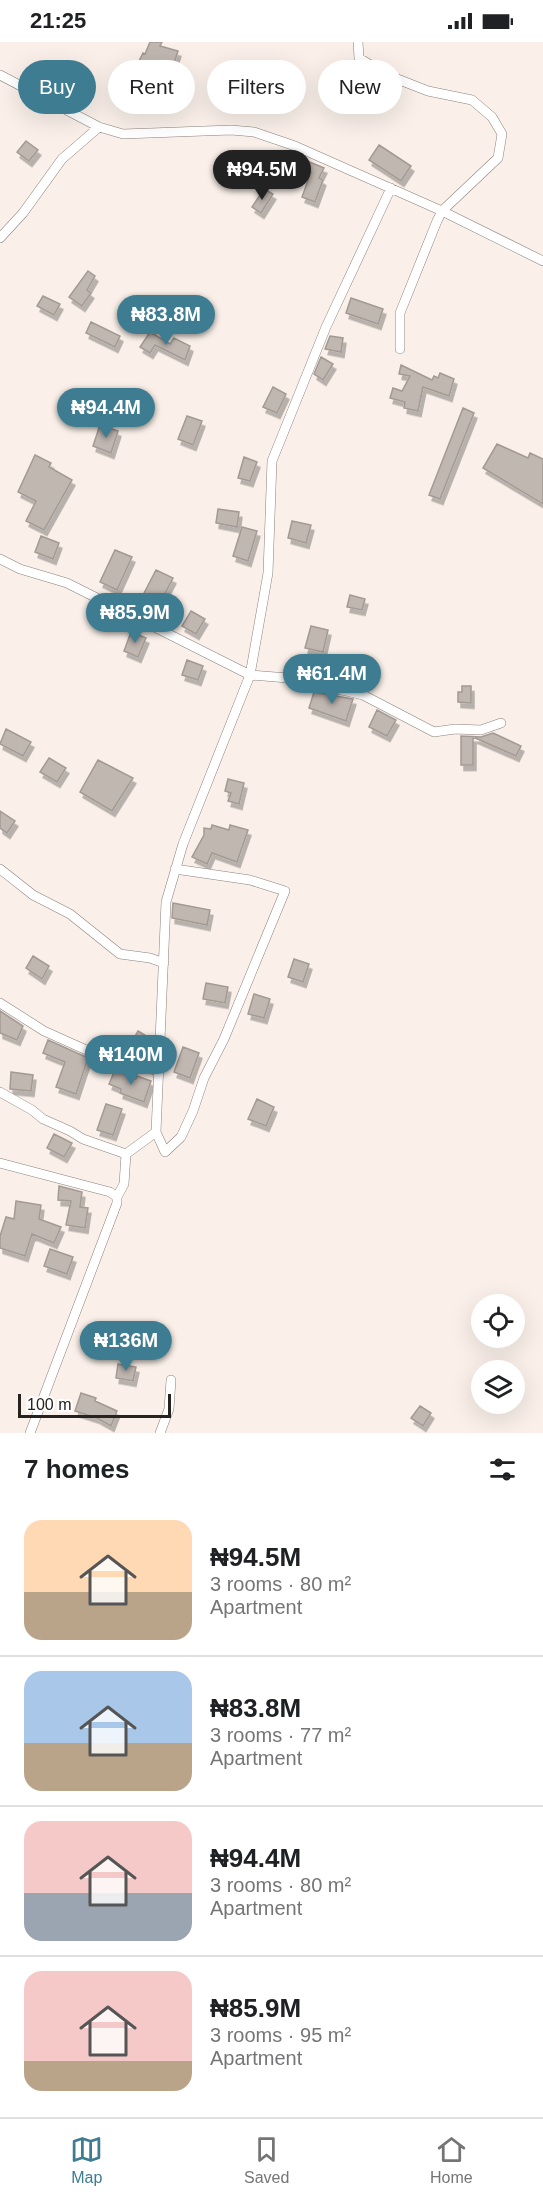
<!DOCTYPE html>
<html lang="en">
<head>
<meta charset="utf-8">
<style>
	:root { --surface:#fff; --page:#f6f6f6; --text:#202124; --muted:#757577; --line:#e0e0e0; --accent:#3e7c92 }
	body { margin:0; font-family:Arial,sans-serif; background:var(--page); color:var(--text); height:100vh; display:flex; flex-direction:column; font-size:22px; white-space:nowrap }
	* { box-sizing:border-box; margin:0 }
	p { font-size:20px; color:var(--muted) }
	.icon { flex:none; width:33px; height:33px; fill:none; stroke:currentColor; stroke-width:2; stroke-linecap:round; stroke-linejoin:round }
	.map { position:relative; height:1391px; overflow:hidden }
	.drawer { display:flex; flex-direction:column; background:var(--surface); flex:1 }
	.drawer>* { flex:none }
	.banner { position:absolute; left:18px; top:18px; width:507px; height:54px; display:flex; gap:12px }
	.fabs { position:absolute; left:471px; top:1252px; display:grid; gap:12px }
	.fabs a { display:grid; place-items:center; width:54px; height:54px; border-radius:50%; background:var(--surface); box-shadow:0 6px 24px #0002; font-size:30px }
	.scale { position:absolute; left:18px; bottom:15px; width:153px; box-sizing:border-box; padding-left:6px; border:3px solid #252220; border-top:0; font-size:16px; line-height:21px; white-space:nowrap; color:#252220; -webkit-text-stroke:4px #fff; paint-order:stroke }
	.price { position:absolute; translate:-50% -51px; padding:0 14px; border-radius:21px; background:var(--accent); color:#fff; font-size:20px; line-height:39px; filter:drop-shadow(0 2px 3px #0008) }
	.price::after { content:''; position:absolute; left:50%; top:36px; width:18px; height:14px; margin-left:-9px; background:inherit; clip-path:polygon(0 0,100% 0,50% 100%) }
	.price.on { background:#222; color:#fff }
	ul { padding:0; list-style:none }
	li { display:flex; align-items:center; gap:18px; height:150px; padding:0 24px }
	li+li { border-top:2px solid var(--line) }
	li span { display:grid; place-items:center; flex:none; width:168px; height:120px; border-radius:18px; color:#555 }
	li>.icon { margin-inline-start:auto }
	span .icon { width:72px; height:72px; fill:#fffc; stroke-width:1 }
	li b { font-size:26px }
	h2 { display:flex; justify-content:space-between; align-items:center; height:72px; padding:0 24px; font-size:26px }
	.pill { padding:0 21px; border-radius:27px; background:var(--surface); box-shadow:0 6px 24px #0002; font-size:21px; line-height:54px }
	.pill.on { background:var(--accent); color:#fff }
	.status { display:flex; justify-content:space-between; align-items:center; height:42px; padding:0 30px; background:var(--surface); direction:ltr }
	.status svg { height:16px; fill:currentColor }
	.menu { display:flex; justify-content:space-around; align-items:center; height:84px; border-top:2px solid var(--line); background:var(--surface); font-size:16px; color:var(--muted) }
	.menu a { display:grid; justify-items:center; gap:3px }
	.menu .on { color:var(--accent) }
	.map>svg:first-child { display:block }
	.building { fill:#c1b7b1; stroke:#a39a94; stroke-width:1.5; filter:url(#shadow) }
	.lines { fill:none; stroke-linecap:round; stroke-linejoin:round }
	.minor-casing { stroke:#89817b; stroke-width:10 }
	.minor { stroke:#fff; stroke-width:9 }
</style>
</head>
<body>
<div class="status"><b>21:25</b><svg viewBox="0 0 49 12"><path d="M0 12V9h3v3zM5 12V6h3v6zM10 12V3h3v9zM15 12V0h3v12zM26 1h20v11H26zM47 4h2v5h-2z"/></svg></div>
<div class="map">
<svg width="543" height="1391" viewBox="0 0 543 1391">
	<defs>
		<filter id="shadow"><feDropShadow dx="3" dy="5.5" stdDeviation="0" flood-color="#0004"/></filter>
	</defs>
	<rect width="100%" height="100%" fill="#faf0e9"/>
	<path class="building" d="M150,0H162L160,4L178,9L172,27L155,21L148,36L134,29L143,11L145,12Z
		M26,99L38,108L29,119L17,110Z
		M379,103L411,124L401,139L369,118Z
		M302,117L324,126L319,136L323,138L315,160L302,155L311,130L299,125Z
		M264,147L273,152L261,171L252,165Z
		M88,229L95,234L87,248L91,251L82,264L69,255Z
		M43,254L60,262L54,273L37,264Z
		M351,256L383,267L378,282L346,271Z
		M91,280L120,294L115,305L86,291Z
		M150,290L170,302L174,296L190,304L185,318L155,303L150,311L140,305Z
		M330,294L343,296L341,310L325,307Z
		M321,315L333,322L323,338L314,332Z
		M401,323L432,338L434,334L438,336L440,331L454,337L449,354L423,345L418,369L404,366L405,360L390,356L393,346L402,349L410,334L399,332Z
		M273,345L286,352L277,371L263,365Z
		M463,366L474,371L440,457L429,453Z
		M187,374L202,379L193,403L178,397Z
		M100,383L118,389L111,411L93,404Z
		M497,402L528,416L530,411L543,417V462L483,426Z
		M35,413L51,421L49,425L72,438L44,488L26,479L36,459L18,450Z
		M244,415L257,420L250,439L238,436Z
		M218,467L239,470L237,485L216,481Z
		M292,479L311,483L306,501L288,496Z
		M242,485L257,489L248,519L233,514Z
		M41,494L59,501L53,517L35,510Z
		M115,508L132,515L117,548L100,540Z
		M156,528L173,536L153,575L146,571L150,564L140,559Z
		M350,553L365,557L362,568L347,565Z
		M191,569L205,577L196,592L182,584Z
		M311,584L328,588L323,610L305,606Z
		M131,590L146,596L138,615L124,609Z
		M187,618L203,624L198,638L182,633Z
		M462,644H471V661L458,660V650H462Z
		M314,650L353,657L346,679L309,666Z
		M377,668L396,678L387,694L369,685Z
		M6,687L31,700L23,714L0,702Z
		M493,691L521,704L516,714L473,695V723H461V694L481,695Z
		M49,716L66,726L57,740L40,730Z
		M98,718L133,736L112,769L80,750Z
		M228,737L244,741L239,762L228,759L231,751L225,749Z
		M0,769L15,779L7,791L0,786Z
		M212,783L229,788L230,783L248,788L237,820L212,811L207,822L192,815L204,793V786L211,787Z
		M173,861L210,868L207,883L172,876Z
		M33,914L49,924L42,937L26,926Z
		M294,917L309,922L303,940L288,935Z
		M206,941L228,945L225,961L203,957Z
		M254,952L270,957L264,976L248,972Z
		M0,969L23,984L17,998L0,991Z
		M138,989L153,998L145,1014L129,1005Z
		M48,998L88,1016L76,1052L56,1045L65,1020L43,1011Z
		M183,1005L199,1011L190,1036L174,1030Z
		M115,1028L136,1037L137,1034L151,1039L144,1060L120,1051L121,1047L109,1042Z
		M11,1030L33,1033L31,1049L10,1047Z
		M257,1057L274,1065L266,1084L248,1077Z
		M106,1062L122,1067L113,1093L97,1088Z
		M54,1092L72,1101L64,1115L47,1106Z
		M59,1144L82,1150L80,1165L88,1166L85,1186L66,1183L71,1159L58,1158Z
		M16,1159L41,1163L39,1177L61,1185L54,1201L32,1192L25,1214L0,1206V1194L6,1175L14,1177Z
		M50,1207L73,1215L67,1232L44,1224Z
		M118,1322L136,1325L133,1339L116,1336Z
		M81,1351L96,1356L95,1359L117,1369L111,1384L97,1376L75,1369Z
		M420,1364L431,1371L423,1384L411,1376Z"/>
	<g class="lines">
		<defs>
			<path id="minor" d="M358,0L359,16L387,33L428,49L472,58L492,75L502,92L498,116L442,169L437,179L400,271V307
				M0,33L99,85L123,92L231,88L254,90L295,104L442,169L543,219
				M0,196L23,171L62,117L99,85
				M0,517L20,527L67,541L250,633L288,636L310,643L325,644L363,653L434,690L455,687L481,688L501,681
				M0,827L33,853L70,872L120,912L150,916L164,921
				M0,961L44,989L93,1011L158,1029
				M0,1050L32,1068L43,1077L70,1089L83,1097L126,1112L124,1142L117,1155V1161L30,1391
				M156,1090L165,1110L181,1095L193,1069L204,1036L224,997L285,849L250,838L175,827
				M126,1112L156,1090L166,860L183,802L250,633L268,531L272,419L326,285L391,146
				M0,1121L87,1144L110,1150L117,1155
				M160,1391L169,1367L171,1338"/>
		</defs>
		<use href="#minor" class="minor-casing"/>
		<use href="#minor" class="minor"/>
	</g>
</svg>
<div class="fabs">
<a><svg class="icon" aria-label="locate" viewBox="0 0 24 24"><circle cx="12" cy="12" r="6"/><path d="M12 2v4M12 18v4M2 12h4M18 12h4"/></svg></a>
<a><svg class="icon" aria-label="layers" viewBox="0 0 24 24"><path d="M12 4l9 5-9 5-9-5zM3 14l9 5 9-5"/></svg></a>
</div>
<div class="scale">100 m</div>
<b class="price on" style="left:262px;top:159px">₦94.5M</b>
<b class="price" style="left:166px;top:304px">₦83.8M</b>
<b class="price" style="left:106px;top:397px">₦94.4M</b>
<b class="price" style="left:135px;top:602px">₦85.9M</b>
<b class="price" style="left:332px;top:663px">₦61.4M</b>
<b class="price" style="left:131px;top:1044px">₦140M</b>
<b class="price" style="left:126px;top:1330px">₦136M</b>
<div class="banner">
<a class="pill on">Buy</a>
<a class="pill">Rent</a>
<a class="pill">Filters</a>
<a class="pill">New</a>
</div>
</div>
<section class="drawer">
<h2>7 homes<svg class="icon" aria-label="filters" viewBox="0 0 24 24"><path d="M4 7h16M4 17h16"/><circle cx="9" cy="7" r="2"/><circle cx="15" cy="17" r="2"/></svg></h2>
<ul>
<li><span style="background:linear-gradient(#ffd9b3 60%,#b9a48a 0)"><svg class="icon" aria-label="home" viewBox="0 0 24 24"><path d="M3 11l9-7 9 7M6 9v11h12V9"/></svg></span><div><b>₦94.5M</b><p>3 rooms · 80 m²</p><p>Apartment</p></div></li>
<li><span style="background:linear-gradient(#a9c7e8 60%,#b9a48a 0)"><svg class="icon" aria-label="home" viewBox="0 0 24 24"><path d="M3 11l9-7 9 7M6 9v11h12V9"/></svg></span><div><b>₦83.8M</b><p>3 rooms · 77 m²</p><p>Apartment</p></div></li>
<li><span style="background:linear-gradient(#f6c9c9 60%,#9aa5b1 0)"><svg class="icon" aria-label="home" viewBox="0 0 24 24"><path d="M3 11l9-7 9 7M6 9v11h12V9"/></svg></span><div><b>₦94.4M</b><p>3 rooms · 80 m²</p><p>Apartment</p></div></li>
<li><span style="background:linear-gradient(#f6c9c9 75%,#b9a48a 0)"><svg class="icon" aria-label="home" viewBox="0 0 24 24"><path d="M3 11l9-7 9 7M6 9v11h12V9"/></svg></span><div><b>₦85.9M</b><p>3 rooms · 95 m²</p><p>Apartment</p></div></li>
</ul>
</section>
<nav class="menu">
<a class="on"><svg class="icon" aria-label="map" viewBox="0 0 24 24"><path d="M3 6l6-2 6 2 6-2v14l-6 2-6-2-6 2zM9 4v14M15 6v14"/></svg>Map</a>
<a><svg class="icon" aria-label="saved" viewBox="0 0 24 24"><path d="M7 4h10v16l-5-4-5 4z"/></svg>Saved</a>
<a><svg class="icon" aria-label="home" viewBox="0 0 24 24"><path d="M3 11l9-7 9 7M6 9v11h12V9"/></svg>Home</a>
</nav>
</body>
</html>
